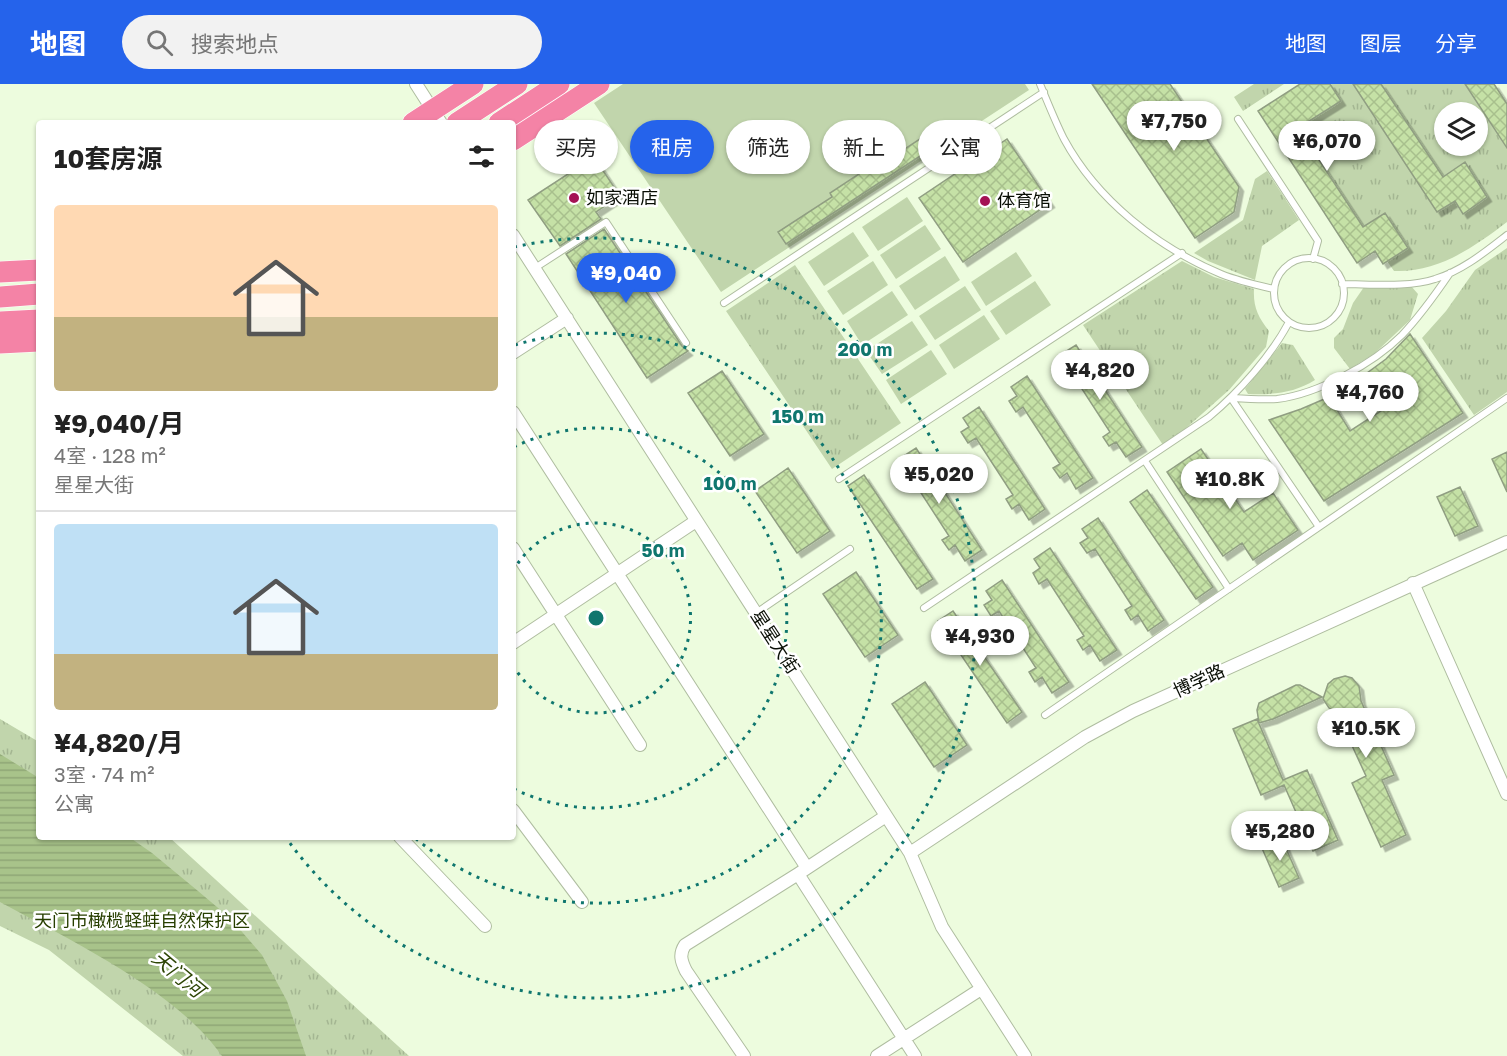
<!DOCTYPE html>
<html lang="zh">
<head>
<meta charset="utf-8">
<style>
	:root { --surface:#fff; --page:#f2f2f2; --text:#222; --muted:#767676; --line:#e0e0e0; --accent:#2563eb }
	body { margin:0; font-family:"Golos Text","Noto Sans SC",sans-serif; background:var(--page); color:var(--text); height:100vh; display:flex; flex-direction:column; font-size:22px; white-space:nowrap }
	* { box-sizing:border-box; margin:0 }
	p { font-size:20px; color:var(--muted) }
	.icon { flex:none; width:33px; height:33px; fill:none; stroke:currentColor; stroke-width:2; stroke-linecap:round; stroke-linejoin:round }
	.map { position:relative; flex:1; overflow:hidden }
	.sheet { position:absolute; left:36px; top:36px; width:480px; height:720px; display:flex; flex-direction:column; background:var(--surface); border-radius:6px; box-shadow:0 2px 4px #0004 }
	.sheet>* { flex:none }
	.top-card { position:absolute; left:534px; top:36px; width:570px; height:54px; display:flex; gap:12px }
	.buttons { position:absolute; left:1434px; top:18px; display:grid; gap:12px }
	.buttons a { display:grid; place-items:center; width:54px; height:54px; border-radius:50%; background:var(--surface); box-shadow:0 2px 4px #0004; font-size:30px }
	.price { position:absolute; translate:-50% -51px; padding:0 14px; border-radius:21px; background:#fff; color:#222; font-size:20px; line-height:39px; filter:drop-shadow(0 2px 3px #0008) }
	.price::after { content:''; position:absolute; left:50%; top:36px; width:18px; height:14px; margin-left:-9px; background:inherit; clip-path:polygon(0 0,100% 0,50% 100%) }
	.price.active { background:var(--accent); color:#fff }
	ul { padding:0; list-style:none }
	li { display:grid; align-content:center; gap:12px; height:318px; padding:0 18px }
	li+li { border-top:2px solid var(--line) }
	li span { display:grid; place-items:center; height:186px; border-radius:6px; color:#555 }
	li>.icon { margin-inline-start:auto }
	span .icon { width:108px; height:108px; fill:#fffc; stroke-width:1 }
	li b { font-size:26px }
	h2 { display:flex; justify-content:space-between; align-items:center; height:72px; padding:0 18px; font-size:26px }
	.chip { padding:0 21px; border-radius:27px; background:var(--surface); box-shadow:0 2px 4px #0004; font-size:21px; line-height:54px }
	.chip.active { background:var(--accent); color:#fff }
	header { display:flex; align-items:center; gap:36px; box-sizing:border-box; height:84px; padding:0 30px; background:var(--accent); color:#fff }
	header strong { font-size:28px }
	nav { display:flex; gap:33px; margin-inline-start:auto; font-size:21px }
	.search { width:420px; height:54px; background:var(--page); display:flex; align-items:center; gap:15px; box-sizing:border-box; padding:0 21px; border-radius:33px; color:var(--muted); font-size:22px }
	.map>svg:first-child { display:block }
	.grass { fill:url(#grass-tufts); fill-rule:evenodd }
	.pitch { fill:#c1d5ac }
	.water { fill:url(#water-rules) }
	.building { fill:url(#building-cross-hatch); stroke:#909e82; stroke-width:1.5; filter:url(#shadow) }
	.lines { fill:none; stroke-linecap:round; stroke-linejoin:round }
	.lane-casing { stroke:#afbda0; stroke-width:8 }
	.street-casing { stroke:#afbda0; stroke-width:14 }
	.highway-casing { stroke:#fff; stroke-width:22 }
	.lane { stroke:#fff; stroke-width:6 }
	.street { stroke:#fff; stroke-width:12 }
	.highway { stroke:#f483a6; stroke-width:21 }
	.ring { fill:none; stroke:#0f766e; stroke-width:3; stroke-dasharray:3 6 }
	.poi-dot { fill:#a41254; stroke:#fff; stroke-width:2 }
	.labels { text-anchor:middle; stroke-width:5; stroke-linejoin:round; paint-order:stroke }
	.poi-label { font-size:18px; fill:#090e05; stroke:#fff; text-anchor:start }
	.street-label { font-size:18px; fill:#090e05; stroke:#fff }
	.park-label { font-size:18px; fill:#283f00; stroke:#fff }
	.water-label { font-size:20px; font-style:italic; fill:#2e4605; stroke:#fff }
	.centre { fill:#0f766e; stroke:#fff; stroke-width:3 }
	.ring-label { font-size:18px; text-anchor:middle; font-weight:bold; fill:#0f766e; stroke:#fff; stroke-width:5; stroke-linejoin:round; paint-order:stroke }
</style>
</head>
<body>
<header>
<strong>地图</strong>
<div class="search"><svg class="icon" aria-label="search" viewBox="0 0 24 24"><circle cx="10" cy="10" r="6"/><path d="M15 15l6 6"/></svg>搜索地点</div>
<nav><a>地图</a><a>图层</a><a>分享</a></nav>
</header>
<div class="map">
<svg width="1507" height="972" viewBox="0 0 1507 972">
	<defs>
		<pattern id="grass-tufts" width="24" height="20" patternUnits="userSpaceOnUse" patternTransform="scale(1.5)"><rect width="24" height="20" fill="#c1d5ac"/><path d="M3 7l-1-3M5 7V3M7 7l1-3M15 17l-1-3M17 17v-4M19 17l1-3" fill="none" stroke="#a4b692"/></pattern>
		<pattern id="water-rules" width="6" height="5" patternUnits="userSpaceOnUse" patternTransform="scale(1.5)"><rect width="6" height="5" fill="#a8c38a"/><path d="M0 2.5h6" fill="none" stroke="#8fa676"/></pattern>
		<pattern id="building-cross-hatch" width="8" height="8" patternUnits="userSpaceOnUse" patternTransform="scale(1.5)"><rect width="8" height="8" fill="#c5e1a6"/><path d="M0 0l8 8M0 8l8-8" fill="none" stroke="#a8c08d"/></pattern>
		<filter id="shadow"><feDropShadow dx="4.5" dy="4.5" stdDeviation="0" flood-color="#0004"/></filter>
	</defs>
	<rect width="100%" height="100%" fill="#edfcde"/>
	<path class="grass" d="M1254,0H1284L1243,27L1234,13Z
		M1332,0H1353L1437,128L1455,117L1463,129L1487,113L1465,79L1443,93L1381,0H1465L1507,64V138C1474,163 1438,189 1394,187L1387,177L1385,129L1363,143L1289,30L1313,35L1341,17L1330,1ZM1444,28H1478V62H1444Z
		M1267,87L1299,136L1262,162L1255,196L1208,177L1194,169L1243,136L1255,95Z
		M1507,164V308L1474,331L1422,254L1446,227L1475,186Z
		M1182,177L1214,193L1254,205C1253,223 1258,233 1269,247L1266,263L1229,306L1185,345L1163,361L1083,241Z
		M795,181L901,339L832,385L726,227Z
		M1411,202L1418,210L1410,236L1375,269L1350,285L1334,264V254L1343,245L1353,219L1364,203Z
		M1282,259L1293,261L1315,296C1294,309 1273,311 1248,310L1245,305Z
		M0,635L39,658V753H169L409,972H183L49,866L0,842Z"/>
	<path class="pitch" d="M623,0H1025L1029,6L721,208L594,19Z
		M907,113L923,137L878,167L862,143Z
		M925,141L941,165L896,195L880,171Z
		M853,148L869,172L824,202L808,178Z
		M1016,168L1032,192L986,222L971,198Z
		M945,172L960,196L915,226L899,202Z
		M873,177L888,201L843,231L827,207Z
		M1035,197L1051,221L1006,251L990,227Z
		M965,202L981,226L935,256L919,232Z
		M892,207L908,231L862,261L847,237Z
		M984,231L1000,255L954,285L939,261Z
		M912,237L928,261L882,290L866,267Z
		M931,266L947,290L901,320L886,296Z"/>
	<path class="water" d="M0,670L39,694V753H129L152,769L198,807L230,834L262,871L287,917L306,972H222C177,907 70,856 0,818Z"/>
	<path class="building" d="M1092,0H1170L1239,103L1234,128L1195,154Z
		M1300,0H1330L1341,17L1298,44L1363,143L1385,129L1408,164L1383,180L1375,167L1357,179L1258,27Z
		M1353,0H1381L1443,93L1465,78L1487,113L1463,130L1455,117L1437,128Z
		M1465,0H1494L1507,20V64Z
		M932,47L940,59L786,160L778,148L832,113L830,109L877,78L879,82Z
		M1007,55L1050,119L963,178L919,114Z
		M594,73L620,112L596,128L601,135L560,162L528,116Z
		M604,145L682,262L688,267L647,294L566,170Z
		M1410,250L1463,329L1324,417L1269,336L1301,325L1329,313L1350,347L1384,325L1363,292L1386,275Z
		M1076,261L1142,363L1126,373L1116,358L1109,362L1103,353L1110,348L1073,291L1065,296L1058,286L1066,281L1060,271Z
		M722,287L764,350L730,372L688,309Z
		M1027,292L1093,394L1076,405L1067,389L1060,394L1053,384L1060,380L1023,323L1016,328L1009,317L1017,312L1011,303Z
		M979,323L1045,425L1029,436L1019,420L1012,425L1006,415L1013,411L976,354L968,359L961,348L969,343L963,334Z
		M916,364L982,466L965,477L955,461L949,466L942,456L949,452L912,395L905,400L898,389L905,384L899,375Z
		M1201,365L1244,428L1273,409L1298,446L1253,476L1242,459L1223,472L1167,388Z
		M1507,368V408L1492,375Z
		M788,384L830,447L797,469L755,407Z
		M864,391L933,495L917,505L848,402Z
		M1460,403L1478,442L1455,452L1437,413Z
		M1147,406L1213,503L1196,515L1130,418Z
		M1098,434L1164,536L1148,547L1138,531L1131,536L1125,526L1132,522L1095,465L1087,469L1080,459L1088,454L1082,445Z
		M1050,464L1117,566L1100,577L1090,561L1083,566L1077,556L1084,552L1047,495L1039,500L1033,489L1040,484L1034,475Z
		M856,488L898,551L865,573L823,510Z
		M1002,496L1069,598L1052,609L1042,593L1035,598L1029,588L1036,584L999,527L991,532L984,521L992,516L986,507Z
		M953,527L1022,628L1007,639L938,537Z
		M1345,592L1352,594L1359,602L1361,617L1394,691L1382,696L1406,751L1381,763L1352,699L1366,692L1337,629L1329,624L1323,615L1328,600L1334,595Z
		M925,598L967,661L934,683L892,620Z
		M1296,601H1300L1322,613L1273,635L1259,639L1257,626L1259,619Z
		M1257,635L1283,696L1307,686L1338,756L1313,767L1284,701L1261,711L1233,645Z
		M1281,753L1299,794L1279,803L1261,762Z"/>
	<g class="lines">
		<defs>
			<path id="lane" d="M1040,0C1048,19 1055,37 1064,55C1097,116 1157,163 1221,190C1238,197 1256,201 1274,205
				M1238,35L1318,157L1313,175
				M1274 209a35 35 0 1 1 70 0a35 35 0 1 1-70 0Z
				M535,184L606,138L686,259
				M1342,200C1370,200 1409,204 1435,195C1462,187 1485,168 1507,151
				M724,219L1044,8
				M1231,314C1247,315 1262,316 1277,315C1318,310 1373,280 1402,251C1420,232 1435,211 1450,189
				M1231,314L1319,443
				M1145,377L1229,505
				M839,395L1182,169
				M924,524L1209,333C1239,308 1271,272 1289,238
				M756,529L850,465
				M1045,631L1507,314"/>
			<path id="street" d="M416,0L441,39
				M513,151L910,769L942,843L1025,972
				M513,269L567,234
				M513,328L807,784
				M513,464L640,661
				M1413,499L1507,710
				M513,559L696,437
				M513,726L582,818
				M400,753L485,842
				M910,769L1085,653L1133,627L1507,458
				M798,790L915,972
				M744,972L686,887C681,877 679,870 685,861L798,790L886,732
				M877,972L981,905"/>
			<path id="highway" d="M413,39L473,0
				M457,39L517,0
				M499,39L559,0
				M513,56L599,0
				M0,188L39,186
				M0,213L39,210
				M0,238L39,236
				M0,259L39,257"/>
		</defs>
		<use href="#lane" class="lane-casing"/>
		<use href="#street" class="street-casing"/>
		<use href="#highway" class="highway-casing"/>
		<use href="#lane" class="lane"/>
		<use href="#street" class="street"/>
		<use href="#highway" class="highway"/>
	</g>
	<g class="ring">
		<path d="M513 487A95 95 0 1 1 513 581"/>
		<path d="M514 363A190 190 0 1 1 514 705"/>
		<path d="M515 261A285 285 0 1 1 415 754"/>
		<path d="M514 163A380 380 0 1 1 287 755"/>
	</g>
	<g class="poi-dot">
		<circle cx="574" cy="114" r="6"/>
		<circle cx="985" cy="117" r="6"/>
	</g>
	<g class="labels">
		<g class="poi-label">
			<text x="586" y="120">如家酒店</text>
			<text x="997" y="123">体育馆</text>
		</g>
		<g class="street-label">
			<text transform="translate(775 558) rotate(57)" y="6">星星大街</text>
			<text transform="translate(1199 597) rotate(-25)" y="6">博学路</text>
		</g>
		<g class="park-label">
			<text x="142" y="843">天门市橄榄蛏蚌自然保护区</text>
		</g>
		<g class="water-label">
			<text transform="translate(178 890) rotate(40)" y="7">天门河</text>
		</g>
	</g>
	<circle cx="596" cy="534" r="9" class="centre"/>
	<g class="ring-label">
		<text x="865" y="272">200 m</text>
		<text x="798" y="339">150 m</text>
		<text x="730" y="406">100 m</text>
		<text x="663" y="473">50 m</text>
	</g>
</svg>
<div class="buttons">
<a><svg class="icon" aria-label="layers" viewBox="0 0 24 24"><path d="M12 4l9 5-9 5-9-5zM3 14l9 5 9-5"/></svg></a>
</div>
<b class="price" style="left:1174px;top:68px">¥7,750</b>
<b class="price" style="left:1327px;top:88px">¥6,070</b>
<b class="price active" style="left:626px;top:220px">¥9,040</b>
<b class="price" style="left:1100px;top:317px">¥4,820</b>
<b class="price" style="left:1370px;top:339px">¥4,760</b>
<b class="price" style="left:939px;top:421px">¥5,020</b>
<b class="price" style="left:1230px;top:426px">¥10.8K</b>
<b class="price" style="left:980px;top:583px">¥4,930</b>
<b class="price" style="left:1366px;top:675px">¥10.5K</b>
<b class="price" style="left:1280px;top:778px">¥5,280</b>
<div class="top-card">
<a class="chip">买房</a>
<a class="chip active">租房</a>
<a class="chip">筛选</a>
<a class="chip">新上</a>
<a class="chip">公寓</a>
</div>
<section class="sheet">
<h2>10套房源<svg class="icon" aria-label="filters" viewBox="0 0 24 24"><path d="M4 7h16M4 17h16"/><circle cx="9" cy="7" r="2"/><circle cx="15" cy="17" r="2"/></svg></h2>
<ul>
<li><span style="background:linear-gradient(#ffd9b3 60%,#c2b280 0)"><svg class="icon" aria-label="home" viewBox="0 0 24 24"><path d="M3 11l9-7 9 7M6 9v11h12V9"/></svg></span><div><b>¥9,040/月</b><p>4室 · 128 m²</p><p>星星大街</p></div></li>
<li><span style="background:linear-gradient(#bfe0f5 70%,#c2b280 0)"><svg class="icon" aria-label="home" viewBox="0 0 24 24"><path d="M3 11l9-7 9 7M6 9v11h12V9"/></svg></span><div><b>¥4,820/月</b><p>3室 · 74 m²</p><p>公寓</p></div></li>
</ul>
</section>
</div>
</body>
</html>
